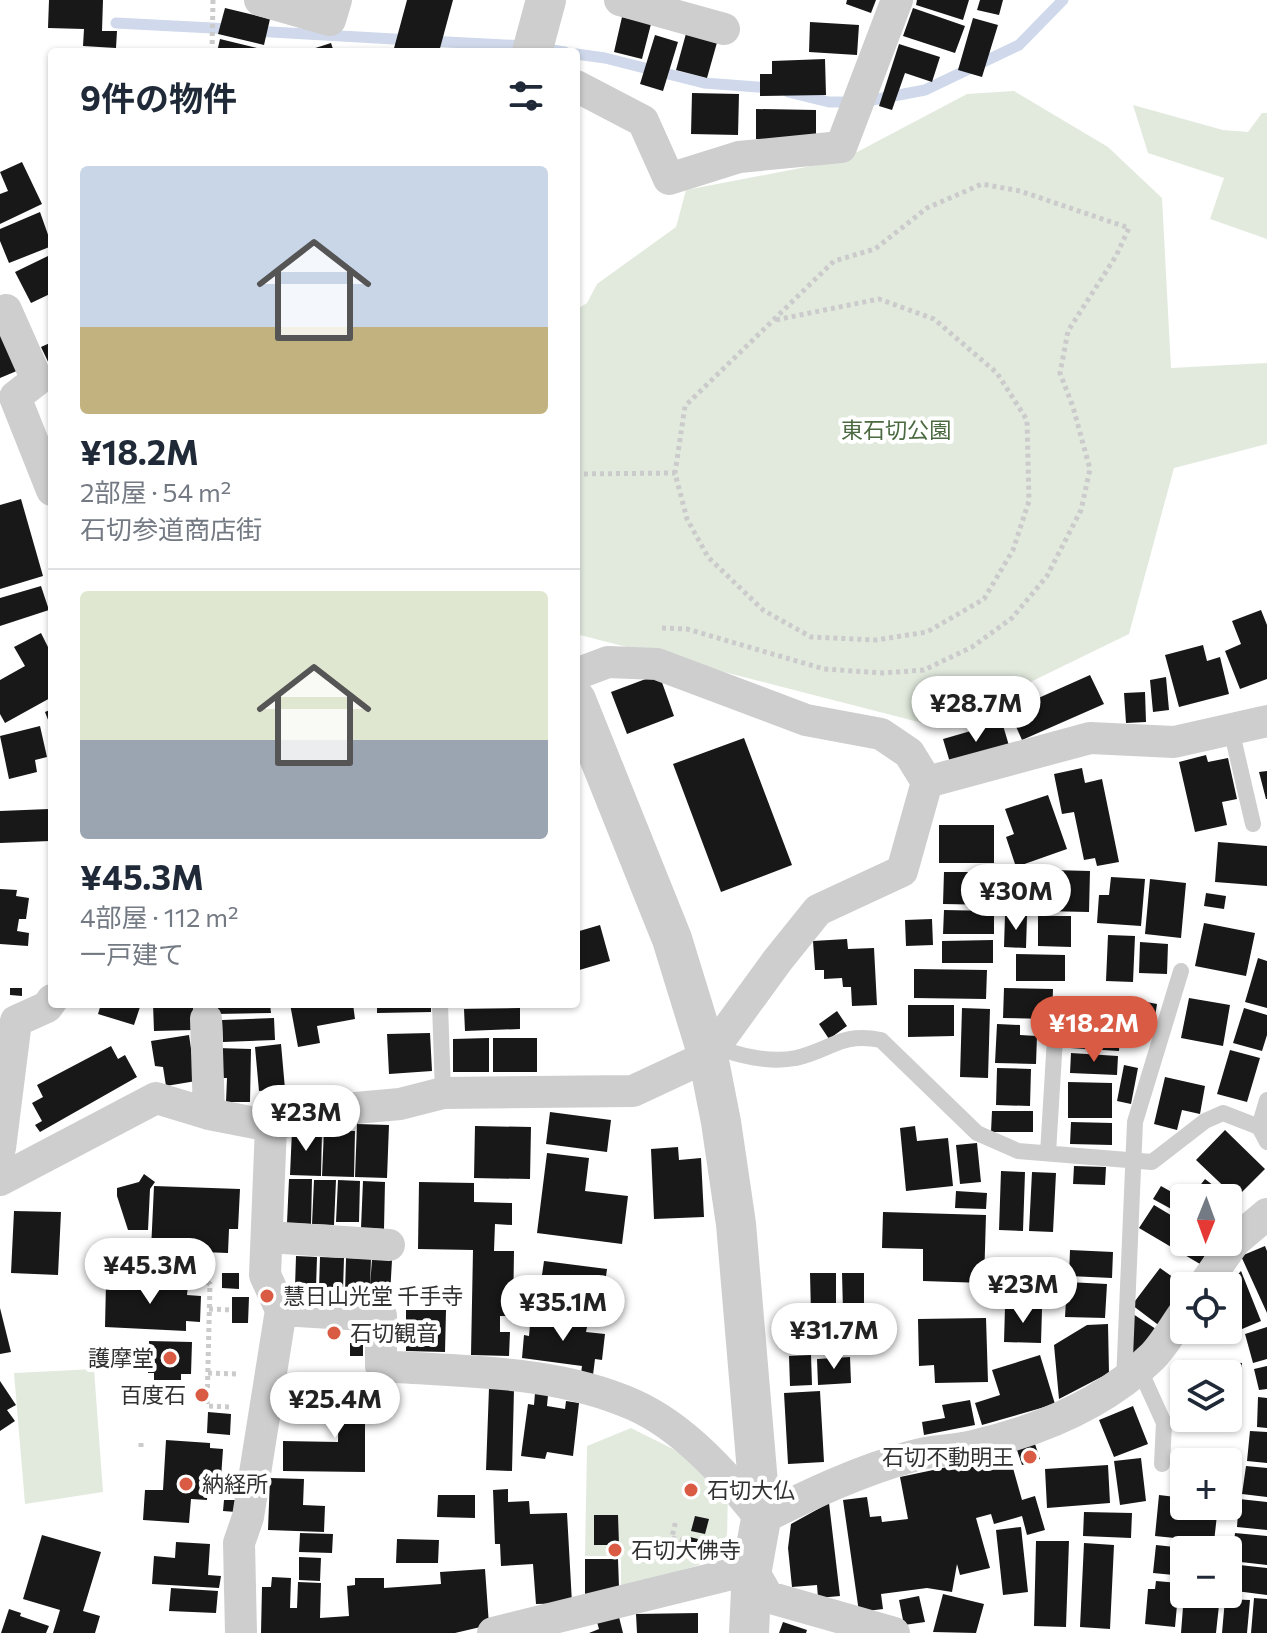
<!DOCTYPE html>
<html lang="ja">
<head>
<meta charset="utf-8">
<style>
	:root { --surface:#fff; --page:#f2f2f3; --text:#1f2937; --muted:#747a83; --line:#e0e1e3; --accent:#d95b43 }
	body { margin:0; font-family:Commissioner,"Noto Sans JP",sans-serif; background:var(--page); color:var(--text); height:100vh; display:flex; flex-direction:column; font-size:30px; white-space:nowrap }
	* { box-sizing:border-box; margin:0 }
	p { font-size:26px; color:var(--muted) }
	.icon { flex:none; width:44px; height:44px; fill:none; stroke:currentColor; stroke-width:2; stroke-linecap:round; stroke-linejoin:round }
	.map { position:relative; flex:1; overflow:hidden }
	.side { position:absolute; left:48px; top:48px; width:532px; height:960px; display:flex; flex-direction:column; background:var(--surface); border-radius:8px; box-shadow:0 2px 6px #0004 }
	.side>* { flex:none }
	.needle { width:52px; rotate:181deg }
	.buttons { position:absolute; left:1170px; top:1184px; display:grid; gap:16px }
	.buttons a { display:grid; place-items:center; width:72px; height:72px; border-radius:8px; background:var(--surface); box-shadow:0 2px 6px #0004; font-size:40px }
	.price { position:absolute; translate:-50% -68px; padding:0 18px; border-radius:28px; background:#fff; color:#222; font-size:26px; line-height:52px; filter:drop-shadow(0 2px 4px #0008) }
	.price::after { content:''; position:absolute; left:50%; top:48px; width:24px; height:18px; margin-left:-12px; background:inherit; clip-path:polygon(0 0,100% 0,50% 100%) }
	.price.on { background:var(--accent); color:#fff }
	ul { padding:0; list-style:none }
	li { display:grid; align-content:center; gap:16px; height:424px; padding:0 32px }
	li+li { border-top:2px solid var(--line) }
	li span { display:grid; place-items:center; height:248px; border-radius:8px; color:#555 }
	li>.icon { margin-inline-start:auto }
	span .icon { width:144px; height:144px; fill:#fffc; stroke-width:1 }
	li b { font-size:34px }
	h2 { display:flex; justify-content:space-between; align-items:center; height:96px; padding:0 32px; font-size:34px }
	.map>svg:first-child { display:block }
	.green { fill:#e2eade }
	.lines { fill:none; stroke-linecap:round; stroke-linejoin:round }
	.stream { stroke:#cfd9eb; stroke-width:11 }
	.building { fill:#181818 }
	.path { stroke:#cbcbcb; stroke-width:5; stroke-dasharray:4 4; stroke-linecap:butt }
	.service { stroke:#cecece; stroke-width:16 }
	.minor { stroke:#cecece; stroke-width:32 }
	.tertiary { stroke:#cecece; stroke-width:40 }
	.poi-dot { fill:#d95b43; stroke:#fff; stroke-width:3 }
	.labels { text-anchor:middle; stroke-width:8; stroke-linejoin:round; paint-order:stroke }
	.park-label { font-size:22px; fill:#4b6a41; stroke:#fff }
	.poi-label { font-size:22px; fill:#313131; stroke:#fff; text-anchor:start }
</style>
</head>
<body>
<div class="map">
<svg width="1267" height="1633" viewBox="0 0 1267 1633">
	<rect width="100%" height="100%" fill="#fff"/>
	<path class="green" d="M1014,91L1108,147L1162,198L1171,368L1267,363V444L1174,468L1129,634L938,727L576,634V310L587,303L597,284L676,227L686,190L842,160L967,94Z
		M1133,105L1223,130L1248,132L1262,113H1267V239L1210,219L1224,178L1148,153Z
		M94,1369L103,1492L25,1504L14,1373Z
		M631,1428L679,1452L728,1494L727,1538L699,1565L621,1588V1556H585L587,1446Z"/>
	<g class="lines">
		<path class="stream" d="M116,23L231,29
			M253,31L411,40
			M428,41L525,46L565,52
			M576,54L605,58L704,83L772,88
			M788,92L829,102H862L925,90L1019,45L1063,0"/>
	</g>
	<path class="building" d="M49,0H103L102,31H117L116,48L83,46L84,29L48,28Z
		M407,0H453L439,52H393Z
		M847,0H876L871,13L846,4Z
		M917,0H969L963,20L916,5Z
		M980,0H1003L999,15L977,10Z
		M225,8L270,19L264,45L218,34Z
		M913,8L965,26L955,53L903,36Z
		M622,17L651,24L642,59L614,52Z
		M973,18L998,25L982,77L958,70Z
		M810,22L859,25L857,55L809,52Z
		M687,30L718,39L707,78L676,70Z
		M655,35L678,42L663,91L640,84Z
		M220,39L261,49L260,52H217Z
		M331,43L334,52H306V51Z
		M899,44L940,57L932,82L905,73L892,110L879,106Z
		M825,59L826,95L760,96V74H772V61Z
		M692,93L739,94L738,135L691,134Z
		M756,109L816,110V140L756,139Z
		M22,162L42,204L0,224V194L8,191L0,172Z
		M40,212L52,246L9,263L0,241V229Z
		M48,256L52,264V293L31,303L15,272Z
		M0,327L19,370L0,378Z
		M52,342V370L41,347Z
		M21,499L43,576L0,589V505Z
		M41,586L49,610L0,626V598Z
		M1261,610L1267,625V679L1240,689L1225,651L1241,644L1232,621Z
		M41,633L50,651L52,650V697L5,723L0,714V680L25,666L14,647Z
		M1203,645L1207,661L1220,657L1229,694L1179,707L1165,655Z
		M659,674L674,716L627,734L611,692Z
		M1090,675L1104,704L1022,740L1009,711Z
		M1166,677L1169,710L1153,712L1150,680Z
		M1145,692L1146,722L1126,723L1124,693Z
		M52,709V730L45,712Z
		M1002,722L1010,749L951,766L943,739Z
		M40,726L47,757L35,760L37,772L9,779L0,736Z
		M744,738L792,865L721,892L673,764Z
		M1206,755L1208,762L1228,758L1237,799L1222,802L1227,825L1195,832L1179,762Z
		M1082,768L1085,783L1102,779L1119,862L1097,866L1095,858L1084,860L1074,812L1062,814L1054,774Z
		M1267,771V799H1266L1259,772Z
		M1048,795L1067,849L1016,867L1006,837L1014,834L1005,809Z
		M49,809L50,841L0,843V811Z
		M939,825H994V863H939Z
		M1218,842L1267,846V886L1215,882Z
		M1052,870L1090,871L1089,912L1043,911L1044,890H1052Z
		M944,872H995V905L943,904Z
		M1111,877L1145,879L1141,926L1097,923L1099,895H1109Z
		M1150,879L1186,883L1181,938L1145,934Z
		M0,889L17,890L16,896L29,898L26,919H19L17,931L29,933L28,946L0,944Z
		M1206,893L1226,896L1224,909L1204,906Z
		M944,910L994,911V934H943Z
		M1005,915L1027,916L1026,948L1004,947Z
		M1038,916H1071V947L1038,946Z
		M932,919L933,945L906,946L905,920Z
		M1204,923L1255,933L1246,976L1195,966Z
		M600,925L610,961L576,971V932Z
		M1108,935L1135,936L1133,982L1106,981Z
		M847,939L848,949L874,948L877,1005L852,1006L851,987H843L842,978L824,979V970H815L813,941Z
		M993,940V963H942V941Z
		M1140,942L1168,944L1167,974L1139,973Z
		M1016,954L1065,955V981H1016Z
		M1258,958L1267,961V1008L1245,1002Z
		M914,969L987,970L986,999L914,998Z
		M10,988H22V996L10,995Z
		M1004,988L1053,989L1052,1019L1003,1018Z
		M1070,996L1125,998L1124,1029L1069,1027Z
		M1189,998L1230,1005L1223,1046L1181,1038Z
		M1136,1000L1157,1004L1152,1036L1130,1033Z
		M101,1004H141L134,1025L98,1014Z
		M153,1004H193L194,1030L154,1031Z
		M215,1004H270L271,1013L215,1014Z
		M290,1004H353L355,1019L317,1026L320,1043L298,1047Z
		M377,1004H431V1012L377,1013Z
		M908,1005H954V1036L908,1037Z
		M520,1008V1029L465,1031L464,1009Z
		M962,1008L990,1009L988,1078L960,1077Z
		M1244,1008L1267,1015V1035L1262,1051L1233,1043Z
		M837,1011L847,1026L829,1039L819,1024Z
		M274,1018L275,1040L223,1042L222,1020Z
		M997,1024L1020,1025V1035L1037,1036L1036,1064L995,1063Z
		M1071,1031L1120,1034L1119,1051L1070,1048Z
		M430,1033L432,1071L389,1074L387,1034Z
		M189,1035L196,1081L166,1086L163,1067L155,1066L151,1041Z
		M489,1038V1072H453V1039Z
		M493,1038H537V1072H493Z
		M281,1044L285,1089L259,1091L255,1047Z
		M111,1046L118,1059L125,1055L137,1077L40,1132L35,1125L42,1121L32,1103L43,1097L37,1085Z
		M217,1048L251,1049L250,1102H226L227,1078H216Z
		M1230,1050L1260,1058L1247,1102L1217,1094Z
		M1071,1053L1118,1056L1117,1075L1070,1073Z
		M1124,1065L1138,1068L1131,1104L1117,1101Z
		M997,1068L1031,1069L1030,1106L996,1105Z
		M1165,1077L1205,1086L1200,1114L1182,1110L1177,1130L1154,1124Z
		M1068,1082L1112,1083V1118H1068Z
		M992,1111H1033V1132H991Z
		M550,1112L611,1120L607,1152L546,1144Z
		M1071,1122L1112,1123V1145L1070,1144Z
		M357,1124L389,1125L387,1178L355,1177Z
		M475,1126L531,1127L530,1179L474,1178Z
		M915,1126L917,1141L948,1138L953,1186L906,1191L900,1128Z
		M292,1130L322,1131L321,1176L290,1175Z
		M324,1130L355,1131L354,1177L322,1176Z
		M1225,1130L1265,1169L1236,1198L1196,1160Z
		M977,1143L981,1182L960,1184L956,1145Z
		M678,1147L679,1160L701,1158L704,1217L654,1219L651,1149Z
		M547,1153L589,1158L585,1191L628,1196L622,1244L537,1233Z
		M1074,1166L1106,1167L1105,1185L1073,1184Z
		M1001,1171L1025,1172L1023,1231L999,1230Z
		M1032,1172L1056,1173L1053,1232L1029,1231Z
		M144,1174L155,1182L150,1189L148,1230H128L117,1196V1188L139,1182Z
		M289,1179H312L311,1224L287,1223Z
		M1205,1179L1240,1206L1228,1222V1198H1195L1192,1196Z
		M314,1180H336L334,1225L312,1224Z
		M338,1180L360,1181L359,1222H336Z
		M363,1181L385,1182L384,1229L361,1228Z
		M419,1182L474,1183V1202L512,1203V1225L495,1224L494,1251H514L513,1316H500V1332H510L509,1356L471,1355L473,1250L418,1249Z
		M154,1186L240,1189L238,1229H229L228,1253L151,1250Z
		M1161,1186L1184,1199V1216L1153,1199Z
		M956,1191L987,1193L986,1209L955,1208Z
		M1154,1205L1184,1223V1242H1213L1200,1264L1139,1228Z
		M14,1211L61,1212L58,1275L11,1273Z
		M883,1212L986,1215L984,1283L923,1281V1249L882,1248Z
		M1265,1246L1267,1251V1313L1241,1256Z
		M1070,1250L1113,1252L1112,1278L1069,1276Z
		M296,1256L317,1257L316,1288L295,1287Z
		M320,1257L344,1258L343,1290L319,1289Z
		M346,1258L371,1259L370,1287L372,1259L392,1260L390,1295L345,1293Z
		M544,1261L607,1269L601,1312L538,1303Z
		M1160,1268L1184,1285V1296L1161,1327L1132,1305Z
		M1241,1271L1261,1321L1235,1332L1228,1316V1285Z
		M222,1273H239V1289L222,1288Z
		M810,1273H836V1313L811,1314Z
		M842,1273H864V1311H843Z
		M106,1282L188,1285L187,1295L201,1296L200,1322L186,1321V1331L105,1327Z
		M1067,1282L1107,1284L1105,1318L1065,1317Z
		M232,1297H249L248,1323H232Z
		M1005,1307L1042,1309L1041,1343L1004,1342Z
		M0,1308L11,1352L0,1354Z
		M406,1310H446L445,1352L406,1351Z
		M531,1314L588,1322L586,1332L605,1334L602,1360L595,1359L593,1375L581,1374L582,1366L522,1358L524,1335L529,1336Z
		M1133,1314L1156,1329L1140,1354L1129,1353Z
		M986,1318L988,1382L935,1383L934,1365L919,1366L918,1319Z
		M1108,1324L1109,1373L1059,1399L1054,1345L1087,1325Z
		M1267,1327V1359L1253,1363L1245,1334Z
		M329,1328H339V1337L329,1338Z
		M149,1341L192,1342L191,1374H181V1380H154V1373H148Z
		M350,1343H363V1356H350Z
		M811,1355L812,1385L790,1386L789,1356Z
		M1040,1355L1055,1404L982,1425L975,1403L1000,1395L992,1370Z
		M850,1357L851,1383L818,1385L817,1359Z
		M1200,1360L1242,1363L1238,1423L1208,1422L1209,1418H1228V1374H1200Z
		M1267,1366V1389L1259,1390L1254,1369Z
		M0,1381L16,1405L7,1410L15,1421L0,1431Z
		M339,1383L365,1384V1472L283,1471V1441L338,1442Z
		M489,1388L514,1389L512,1471L486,1470Z
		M820,1391L824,1462L788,1464L784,1393Z
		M535,1393L548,1395L547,1406L565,1409L566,1401L579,1403L573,1456L547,1452L545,1459L521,1456L528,1404L534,1405Z
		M1258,1397L1267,1398V1428L1257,1427Z
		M970,1400L975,1425L924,1435L922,1422L945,1418L942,1405Z
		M1133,1406L1148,1444L1114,1457L1099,1420Z
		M208,1412L231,1414L230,1435L207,1433Z
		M1250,1431L1267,1432V1463L1247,1461Z
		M1033,1438L1040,1459L1022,1465L1015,1444Z
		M166,1440L210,1443V1448L223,1449L221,1478L208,1477L207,1500L191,1499L189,1523L143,1520L145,1490H163Z
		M1009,1454L1022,1500L1035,1496L1045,1530L1027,1535L1022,1516L994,1524L991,1514L976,1518L990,1568L960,1575L957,1564L952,1592L927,1588L881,1594L883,1609L859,1612L843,1500L867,1497L870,1517L881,1516L882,1522L908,1519L900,1477Z
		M1141,1458L1146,1501L1120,1505L1114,1461Z
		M1108,1465L1110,1503L1047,1508L1045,1469Z
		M1246,1466L1267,1468V1497L1242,1494Z
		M270,1478L304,1479L303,1505L325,1506L324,1532L268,1530Z
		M508,1489V1502L529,1501L530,1514L567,1513L572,1603L536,1604L533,1564L501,1566L500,1544H495L493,1490Z
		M438,1495H475V1518L437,1517Z
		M1159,1495L1184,1498V1506H1218L1214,1542L1155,1536Z
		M1239,1499L1267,1502V1530L1237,1527Z
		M224,1500H236V1512L223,1511Z
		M829,1503L840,1596L818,1598L817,1585L792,1587L788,1548L791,1524Z
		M1084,1512L1132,1513L1131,1538L1083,1536Z
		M594,1515H618L619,1545H594Z
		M695,1516L709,1519L705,1534L691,1531Z
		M1021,1527L1028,1592L1003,1595L996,1530Z
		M300,1533L333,1534L332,1553L299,1552Z
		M1235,1533L1267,1536V1565L1232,1561Z
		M42,1535L101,1552L83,1611L100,1616L95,1633H53L60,1610L23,1599Z
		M690,1537L698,1539L695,1548L687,1546Z
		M397,1539L439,1540L438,1563H396Z
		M1036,1541H1069L1066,1627L1034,1626Z
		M176,1542L210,1544L208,1575L221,1576L219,1588L152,1584L154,1556L175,1558Z
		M1084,1543L1114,1545L1110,1629L1080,1627Z
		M1156,1545L1184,1548V1576L1153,1573Z
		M299,1557L321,1558L320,1581L299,1580Z
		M585,1559H618L619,1587L585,1600Z
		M1230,1564L1267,1568V1595L1228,1590Z
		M485,1569L489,1625L455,1633H261L262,1587H271L272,1577L291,1578L290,1608H297L298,1582L321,1583L320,1618L349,1616L347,1586L355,1585V1578H384V1588L441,1584L440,1572Z
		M1156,1581L1179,1583L1175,1627L1145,1624L1148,1589H1155Z
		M171,1588L218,1591L216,1613L169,1611Z
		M943,1594L984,1604L976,1633L933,1632Z
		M1184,1594H1203L1202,1604L1219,1605L1216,1633H1181Z
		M919,1596L925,1622L904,1625L899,1600Z
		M1254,1598L1267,1599V1633H1251Z
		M1225,1599L1250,1600L1247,1633H1222Z
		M9,1609L21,1613L20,1616L49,1626L46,1633H1Z
		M698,1613V1633H637L636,1614Z
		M619,1617L623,1633H589L599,1629L597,1622Z
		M783,1622L807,1630L806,1633H779Z"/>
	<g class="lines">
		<path class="path" d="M212,52L213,0
			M576,474L675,473
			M662,628L687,629L824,669L883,673L924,670L972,647L1012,618L1047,576L1081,510L1090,469L1073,407L1060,373L1068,331L1116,256L1129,228L1020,191L982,184L927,208L875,249L834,261L685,406L675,473L687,519L708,557L763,610L811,637L876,640L927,632L984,599L1013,550L1029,501L1027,420L997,373L934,319L879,299L775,320
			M175,1256V1269L187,1270L210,1284L207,1406L232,1407
			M209,1309L232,1310
			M208,1373L238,1374
			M141,1447V1440
			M672,1538L685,1541
			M667,1558L676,1520"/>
		<path class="service" d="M1231,729L1253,824
			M440,1004L443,1093
			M715,1046C738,1056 770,1063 796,1058C832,1050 840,1032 881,1040L977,1133L1018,1151L1152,1162L1205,1121L1223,1113L1259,1127
			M1267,1100L1259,1127L1267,1142
			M1048,1153L1055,1038
			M1139,1368L1164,1423L1162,1464
			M1124,1381L1135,1122L1181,971"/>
		<path class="minor" d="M260,0L330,20L336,0
			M620,0L724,29
			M576,86L643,121L669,179L739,157L841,147L897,0
			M6,310L37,380L15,397L52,490
			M576,674L608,662L657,664L806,720L881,734L909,753L927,782
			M206,1019L209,1114
			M271,1126L265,1275L281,1310
			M0,1148L16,1021L47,1007L52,1000
			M0,1180L156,1098L209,1114L271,1126L322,1111L400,1104L443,1093L633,1091L708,1056L777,961L818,910L902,871L927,782L1090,738L1174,742L1267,721
			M268,1237L389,1245
			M1203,1286L1235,1241L1267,1214
			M241,1633L239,1543L248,1517L281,1310L381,1316V1366C465,1372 556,1370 634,1405C685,1428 727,1476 761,1519C810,1494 859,1471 913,1456C932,1450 953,1451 973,1446C1038,1431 1103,1405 1152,1357C1164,1345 1174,1327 1184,1313
			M493,1633L752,1569L768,1597L894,1633"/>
		<path class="tertiary" d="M532,52L546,0
			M576,700L672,939L708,1056L721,1122L736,1224L761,1519L752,1569L749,1633"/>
	</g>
	<g class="poi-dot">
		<circle cx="267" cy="1296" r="8"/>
		<circle cx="334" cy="1333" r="8"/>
		<circle cx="170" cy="1358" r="8"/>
		<circle cx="202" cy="1395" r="8"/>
		<circle cx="1030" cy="1457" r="8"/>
		<circle cx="186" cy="1484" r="8"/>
		<circle cx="691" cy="1490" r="8"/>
		<circle cx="615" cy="1550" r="8"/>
	</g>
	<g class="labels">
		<g class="park-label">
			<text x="896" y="438">東石切公園</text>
		</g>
		<g class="poi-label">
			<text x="283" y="1304">慧日山光堂 千手寺</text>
			<text x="350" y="1341">石切観音</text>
			<text x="154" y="1366" text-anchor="end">護摩堂</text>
			<text x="186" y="1403" text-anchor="end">百度石</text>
			<text x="1014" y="1465" text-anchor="end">石切不動明王</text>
			<text x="202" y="1492">納経所</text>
			<text x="707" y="1498">石切大仏</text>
			<text x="631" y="1558">石切大佛寺</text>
		</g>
	</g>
</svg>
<div class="buttons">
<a><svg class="needle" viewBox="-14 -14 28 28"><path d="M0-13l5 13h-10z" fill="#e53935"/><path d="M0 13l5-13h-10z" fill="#747a83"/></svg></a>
<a><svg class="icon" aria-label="locate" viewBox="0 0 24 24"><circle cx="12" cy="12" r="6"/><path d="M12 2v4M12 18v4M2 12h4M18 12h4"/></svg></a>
<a><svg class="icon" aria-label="layers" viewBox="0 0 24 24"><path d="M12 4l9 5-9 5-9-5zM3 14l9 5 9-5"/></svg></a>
<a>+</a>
<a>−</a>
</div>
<b class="price" style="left:976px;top:744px">¥28.7M</b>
<b class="price" style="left:1016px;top:932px">¥30M</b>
<b class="price on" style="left:1094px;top:1064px">¥18.2M</b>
<b class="price" style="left:306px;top:1153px">¥23M</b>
<b class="price" style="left:150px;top:1306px">¥45.3M</b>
<b class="price" style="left:1023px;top:1325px">¥23M</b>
<b class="price" style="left:563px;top:1343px">¥35.1M</b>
<b class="price" style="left:834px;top:1371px">¥31.7M</b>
<b class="price" style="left:335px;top:1440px">¥25.4M</b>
<section class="side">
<h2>9件の物件<svg class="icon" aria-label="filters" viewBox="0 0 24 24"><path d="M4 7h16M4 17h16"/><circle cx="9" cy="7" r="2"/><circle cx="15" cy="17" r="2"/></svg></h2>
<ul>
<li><span style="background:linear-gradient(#c9d6e8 65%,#c2b280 0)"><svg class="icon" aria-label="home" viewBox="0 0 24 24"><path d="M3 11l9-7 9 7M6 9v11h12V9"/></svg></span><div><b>¥18.2M</b><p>2部屋 · 54 m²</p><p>石切参道商店街</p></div></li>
<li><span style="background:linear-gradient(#dfe7d0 60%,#9aa5b1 0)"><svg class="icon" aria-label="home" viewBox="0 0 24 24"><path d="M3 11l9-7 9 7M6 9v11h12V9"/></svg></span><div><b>¥45.3M</b><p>4部屋 · 112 m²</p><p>一戸建て</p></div></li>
</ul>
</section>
</div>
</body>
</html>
